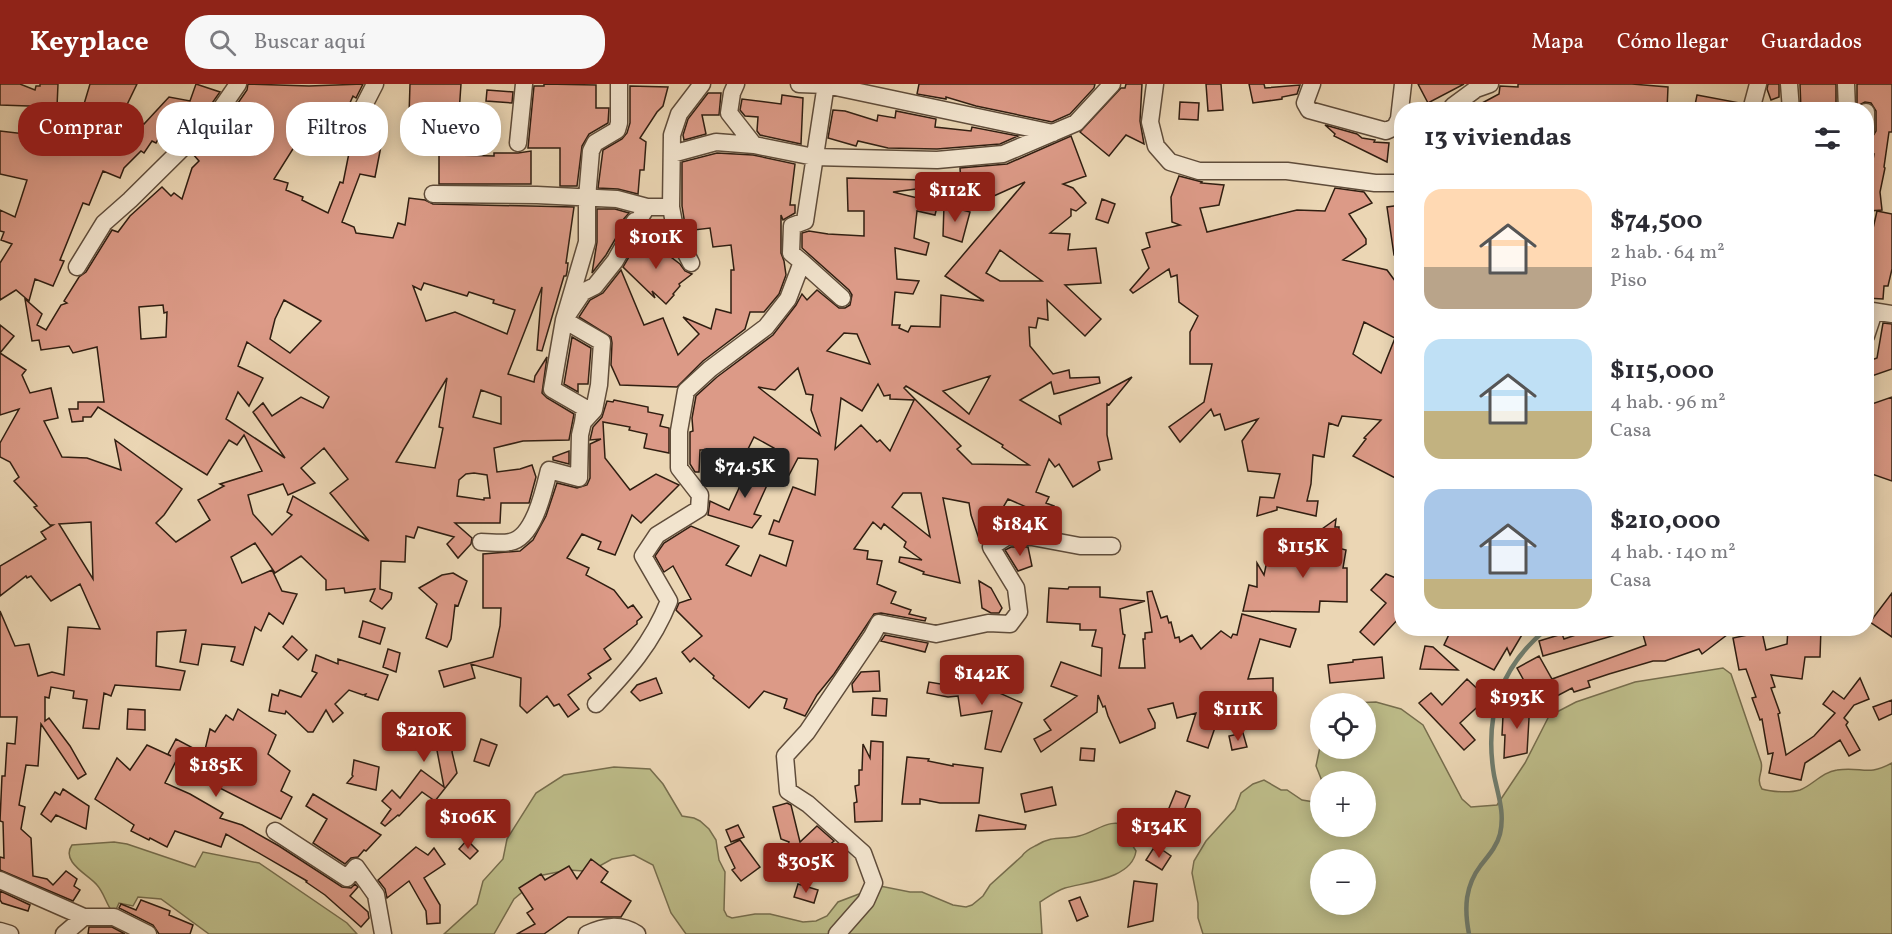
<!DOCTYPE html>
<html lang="es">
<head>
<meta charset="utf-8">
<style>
	:root { --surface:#fff; --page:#f7f7f7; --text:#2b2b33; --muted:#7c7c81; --accent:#8f2418 }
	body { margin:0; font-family:Vollkorn,serif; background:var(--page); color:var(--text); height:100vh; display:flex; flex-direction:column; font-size:22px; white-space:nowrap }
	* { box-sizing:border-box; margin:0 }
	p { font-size:20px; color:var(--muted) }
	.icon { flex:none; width:33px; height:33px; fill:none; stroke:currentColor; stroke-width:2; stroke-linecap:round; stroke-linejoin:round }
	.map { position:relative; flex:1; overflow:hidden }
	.sheet { position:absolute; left:1394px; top:18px; width:480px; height:534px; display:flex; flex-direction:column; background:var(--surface); border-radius:24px; box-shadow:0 3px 15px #0003 }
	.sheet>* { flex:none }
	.guide { position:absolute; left:18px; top:18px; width:570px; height:54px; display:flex; gap:12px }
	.buttons { position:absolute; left:1310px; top:609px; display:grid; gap:12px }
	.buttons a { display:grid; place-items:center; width:66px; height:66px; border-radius:50%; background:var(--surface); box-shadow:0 3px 15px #0003; font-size:30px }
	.price { position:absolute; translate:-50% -51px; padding:0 14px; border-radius:6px; background:var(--accent); color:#fff; font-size:20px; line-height:39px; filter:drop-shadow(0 2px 3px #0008) }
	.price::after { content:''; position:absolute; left:50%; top:36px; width:18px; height:14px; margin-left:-9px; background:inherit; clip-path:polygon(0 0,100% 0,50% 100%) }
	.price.active { background:#222; color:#fff }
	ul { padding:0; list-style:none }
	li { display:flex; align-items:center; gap:18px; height:150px; padding:0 30px }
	li span { display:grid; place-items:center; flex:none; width:168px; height:120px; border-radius:18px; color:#555 }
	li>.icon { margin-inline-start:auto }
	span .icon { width:72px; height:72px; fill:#fffc; stroke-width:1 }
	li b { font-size:26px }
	h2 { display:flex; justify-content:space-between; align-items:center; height:72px; padding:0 30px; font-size:26px }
	.pill { padding:0 21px; border-radius:24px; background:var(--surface); box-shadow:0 3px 15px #0003; font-size:21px; line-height:54px }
	.pill.active { background:var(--accent); color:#fff }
	header { display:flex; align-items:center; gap:36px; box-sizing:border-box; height:84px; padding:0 30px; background:var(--accent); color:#fff }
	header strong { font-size:28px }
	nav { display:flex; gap:33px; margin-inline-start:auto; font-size:21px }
	.search { width:420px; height:54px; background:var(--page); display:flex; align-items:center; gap:15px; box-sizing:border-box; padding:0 21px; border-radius:24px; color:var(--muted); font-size:22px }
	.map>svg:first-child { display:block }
	.green { fill:#bdbc89; stroke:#766d4d; stroke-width:1.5; fill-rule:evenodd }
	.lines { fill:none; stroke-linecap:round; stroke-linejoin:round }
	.stream { stroke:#6f7b6c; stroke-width:4.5 }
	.building { fill:#dc9a87; stroke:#301e11; stroke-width:1.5; fill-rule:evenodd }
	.street-casing { stroke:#5f4c3a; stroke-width:19 }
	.street { stroke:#f2e4ce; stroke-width:16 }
</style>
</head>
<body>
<header>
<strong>Keyplace</strong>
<div class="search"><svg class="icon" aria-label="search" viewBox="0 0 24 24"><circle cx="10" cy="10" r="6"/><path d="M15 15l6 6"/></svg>Buscar aquí</div>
<nav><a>Mapa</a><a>Cómo llegar</a><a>Guardados</a></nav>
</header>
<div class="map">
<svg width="1892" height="850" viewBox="0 0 1892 850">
	<rect width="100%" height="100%" fill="#ebd6b4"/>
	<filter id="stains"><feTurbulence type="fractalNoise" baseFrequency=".00333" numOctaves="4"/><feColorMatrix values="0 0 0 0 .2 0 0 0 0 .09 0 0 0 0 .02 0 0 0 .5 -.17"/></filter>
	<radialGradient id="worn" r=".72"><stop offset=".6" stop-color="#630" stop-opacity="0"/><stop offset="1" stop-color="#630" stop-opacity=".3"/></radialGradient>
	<path class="green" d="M1723,584L1731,590L1761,678C1764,688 1755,694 1762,705C1772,708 1790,709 1800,706C1813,701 1822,688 1837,686C1862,682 1867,693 1892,679V850H1203L1198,834V819L1192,789L1194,777L1206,757L1235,725L1241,709L1253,700L1264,696L1281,706H1287L1302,716L1320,719V742H1365V698L1322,697L1316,682L1320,663V664H1365V620L1351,619L1376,618L1401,625L1423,641L1462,715L1471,723L1497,721L1525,679L1549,632L1576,618L1635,598ZM1320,776H1365V820H1320Z
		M614,683L650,685L663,700L682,732L694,734L700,737L709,745L716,756L719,776L725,788L724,826L727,832L732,834L755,830H770L803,838L816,837L827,832L838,818L880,802L910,808H922L953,821L966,823L972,821L983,812L990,801L1022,772C1026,766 1031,764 1037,761C1053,751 1063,756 1079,752C1096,748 1111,732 1128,743L1129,756L1136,767C1132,795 1086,798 1065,804C1056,807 1048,813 1040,818L1042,850H686L671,829L653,781L634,771L612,775L596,784L584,787L568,786L543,791L514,815L494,850H444L477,820L483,797L503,775L507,755L536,709L564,691Z
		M114,758L127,760L195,783L203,768L259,779L347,839L357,850H209L161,815L138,813L133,822L119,819L114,830C106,821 105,810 97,801C89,791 60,778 72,761Z"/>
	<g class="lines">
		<path class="stream" d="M1469,850C1464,824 1465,802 1481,781C1489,771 1497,762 1500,750C1505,729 1498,711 1494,691C1484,631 1500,582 1548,544"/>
	</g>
	<path class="building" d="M0,0H20L35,6L36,2H40V0H58L57,23L0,21Z
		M90,0H137L123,29L144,40L169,13L190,17L196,0L220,8L210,22L180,52L164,44L156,59L152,57L144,69L141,67L124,84L120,94L103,87L89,121L83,119L60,176L64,177L53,202L35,195L29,217L16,206L0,216V179L12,160L1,156L4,148L0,147V126L15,133L27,96L0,90V47L42,52L43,44L72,49L73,46L76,47Z
		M248,0L309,2L363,0L356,14L353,12L341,39L307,45L308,52H301L274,95L288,99L286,106L303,113L302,116L328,129L340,98L343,99L349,69L336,67L339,49L382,57L375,93L360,90L342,138L354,143L356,149L393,154L398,139L405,141L409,114L425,116L433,120L574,123L566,179H568L567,188L566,192H564L542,267L537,266L542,203L508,290L534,298L535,292L547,273L542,309L547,314L574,330L569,356L523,357L494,364L497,388L520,385L532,381L536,393L529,419H501L500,439H455L472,454L471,460L458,474L447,460L454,453L418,443L414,454L406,452L405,478L381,477L380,505L392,509L391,515L382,525L370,517L375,505L345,509L344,504L326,506V496L301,472L275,489L255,459L231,473L242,499L272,486L282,507L297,510L283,540L269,529L261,547L255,543L243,581L231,577L235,563L202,560L198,581L180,578L186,546L157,548L156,582L185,587L180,606L115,601L111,612L104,609L99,645L83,644L87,616L73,614L74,607L51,603L49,614L45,613V637L49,634L70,662L86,690L78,695L41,640L38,682L26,681L19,721L25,723L21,745L31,754L33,792L47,795L53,801L66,787L77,795L74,802L80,806L73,817L0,786V773L4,774L3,738L0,737L2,692H5L7,659L15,660L17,633H0V527L15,562L29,560L38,592L52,588L64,591L68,543L100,545L80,500L51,517L31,492L27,494L26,492L0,512V482L46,455L41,448L53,441H50L34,423L37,422L14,397L19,393L10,378L0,373V359L19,325L0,331V241L14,252L0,269L26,286L22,291L30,309L51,304L58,334L44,337L62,373L87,374L121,386L115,356L182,405L164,431L156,439L176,458L210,436L198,416L224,402L220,400L262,387L244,351L237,361L229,356L207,391L98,323L91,333H83V337L72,338L69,325H78V318H104L97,263L73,269L69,262L41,266L39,256L32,257L25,215L42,230L37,241L46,246L61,221L67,219L64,217L79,193L86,188L112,146L118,148L130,132L162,103L171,112L174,109L182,115L192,84L199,77L192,69L227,35L247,6ZM424,199L467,212L469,208L494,216L493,219L515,226L507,250L455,228L426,237L413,202L421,206ZM284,216L321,237L290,269L270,255L275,235ZM163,221L164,229L167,228L166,253L141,255L139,223ZM247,258L329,313L323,324L301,313L272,332L263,319L253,328L285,374L226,335L238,308L249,322L263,294L238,282ZM447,294L439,343L443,344L435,384L396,378ZM481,306L501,313V340L473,333ZM324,364L348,395L330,409L369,457L293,412L287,428L292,431L272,451L253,430L248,411L283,400L288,411L315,399L301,384ZM474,389L487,391L490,414H484V416L457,412L459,396L466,390ZM91,438L93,495L59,440Z
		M410,0H461L458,44H455L454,71L494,72V69H518L531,67V100H439V70H437V65L408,64Z
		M544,0L596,1V24H609L608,39L589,50L582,62L577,102H560V64H528L534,2H544Z
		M919,0H1095L1094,4L1070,30L1052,38L976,22L946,13V15L917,10Z
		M1126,0H1142L1140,37L1144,60L1126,51L1109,72L1080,48L1121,4H1125Z
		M1206,0H1221L1223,26L1208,27Z
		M1249,0H1264L1265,4L1300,1L1297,10L1282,13V15L1253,19Z
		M1418,0H1464L1428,19Z
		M1518,0H1632L1668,3L1667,26H1469L1499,10L1500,2L1518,3Z
		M1768,0H1779V13L1771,16L1767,5Z
		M1800,0H1836V26H1801Z
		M1857,0H1892V48H1889L1884,83L1885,84L1880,108L1882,126L1869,127L1867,111L1874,70H1869L1871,55L1876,47V27L1871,19L1865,18L1857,22Z
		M630,2L668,3L663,22L657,28L640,54L646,58L644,86H640L638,110L618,105L598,104L603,66L622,55L627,49L630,39Z
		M487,6L513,8L512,19L486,17Z
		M708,9H721L719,31H702L706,50L684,56L683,51L688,35Z
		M782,11L803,14L801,60L760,51L757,47L758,33L745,32L740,26L742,15L781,20Z
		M1697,11L1740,19L1739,26H1694Z
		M1180,18L1199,19L1198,36L1179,35Z
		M833,26L845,27L877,37L878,31L895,34L896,27L936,35L935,43L971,47L972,43L1018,52L1000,60L937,65L888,64L858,57L856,62L828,54Z
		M1325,41L1357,50L1362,54L1375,56L1374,58L1389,59L1387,78L1334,52L1335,50Z
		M1071,52L1086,92L1063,100L1073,104L1086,119L1076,127L1071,125V132L1050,149L1070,150L1068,166L1096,164L1101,199L1065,201L1101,235L1085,252L1047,216L1048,236L1038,234L1036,244L1029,243L1030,262L1053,290L1069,286L1070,294L1099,293L1100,299L1054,310L1051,298L1020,316L1061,340L1059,332L1132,293L1109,321L1107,320V351L1112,375L1098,378L1100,386L1073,403L1059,380L1055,383L1049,375L1036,408L1049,413L1046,419L1054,422L1049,433L1008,415L998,432L1002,443L979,455L971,431L969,419L943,414L960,499L923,490L924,488L899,478L900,473L922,476L904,463L906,458L884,440L881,445L873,438L854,465L868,467L867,475L882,477L877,500L896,508L891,519L911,526L909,530L926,534L925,537L881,529L874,530L834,590L817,611L805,632L784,624L787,615L764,607L749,624L713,594L714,592L694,574L690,578L682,568L702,552L676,526L679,519L691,515L673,482L664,488L655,472L664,459L691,442L739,462L726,481L751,492L760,471L786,482L793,457L769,450L774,436L779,438L793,403L815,411L818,377L817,375L798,374L789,391L767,379L774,364L754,353L748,365L700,366L699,388H695L690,380V348L693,347L692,334L696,312L717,293L773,251L796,221L802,210L807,216L817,206L839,224H845L850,221L852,211L849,206L802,164V149L809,147L828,150L864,152V127H848L847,94L924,96V104L893,108L938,119L935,131L917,127L914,154L929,159L926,171L895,164L897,195L919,197L913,210L895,208L892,241H900L899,244L908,248L911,242L940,243L941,211L984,217L945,192L1025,98L976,120L967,100H961L960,84L1007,80ZM1000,166L1042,197H1000L986,189ZM844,249L857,250L870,280L827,267ZM798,284L806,310L813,311L811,326L820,351L758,303L775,306ZM990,292L969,330L943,307ZM878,300L884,312L890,311V315L914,316L890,367L880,356L877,358L861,341L835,365L841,314L862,327ZM906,302L1003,361L1002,363L1029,381L972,380L957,365L961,362L904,304ZM903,409H921L930,453L892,423Z
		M717,69L753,71L795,80L790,121H795V129L783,136L781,131V169L784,177L786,191L779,210L764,228H750L745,245L703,277L677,303L620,301L611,281L612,259L611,253L579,233L590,216L603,209L621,186L644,241L663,234L678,271L699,250L683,233L711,245L716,225L731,229V186H734L731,161L713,163L710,144L686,147L682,122V78Z
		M1179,92L1202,98L1201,99L1224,101L1219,121L1200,124L1207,148L1297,126L1325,127L1335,104L1364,108L1372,119L1349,130L1366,155V160L1343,176L1387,186L1401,205V397L1353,372L1366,355L1364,354L1381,336L1342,332L1338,342L1329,339L1324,373L1313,371L1311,400L1307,417H1318L1316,432L1277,423V426L1257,432L1260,413L1274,414L1280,390L1248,387L1242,357L1258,335L1225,346L1220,330L1214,332L1211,325L1180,358L1169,343L1204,318L1212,280H1190V248L1198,232L1179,218L1177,191L1171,193L1169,185L1133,209L1130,206L1149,184L1142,166L1150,163L1146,149L1180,141L1172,138L1171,113ZM1364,238L1395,254L1381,289L1353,270Z
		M1102,115L1115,120L1108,139L1096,135Z
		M944,121L970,128L962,158L943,152Z
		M1401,121V170L1394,171L1387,123Z
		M597,125H615L629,129L621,138L620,147L606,171L592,189L597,158Z
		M1877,127L1892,130V185L1888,202H1884L1883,215L1866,214V181L1872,163L1869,162Z
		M647,143L661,151L640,154L641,147Z
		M640,154L659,164L680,180L685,187L692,190L679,200L680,202L673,210L674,211L666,220L652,207L655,214L623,183Z
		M1883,239L1892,240V285L1866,294V278L1877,274Z
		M572,253L591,264L588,300H578V308L564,300Z
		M1892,313V397L1866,388V322Z
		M614,316L648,323V328L663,331L660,342L669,344V369L644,364L647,350L629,346L630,343L603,338L605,374L630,406L656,390L679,401L641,439L632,431L615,471L598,465L601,458L582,450L567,474L589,484L586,491L614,506L628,524L633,521L642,533L637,537V540L604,565L611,575L588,590L591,594L568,611L579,625L568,633L559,620L554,622L547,612L527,629L520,622L521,594L471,580L475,594L444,603L439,587L493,573L500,542L501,524H483V470L520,467L533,456L546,432L557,399L577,404L587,401L590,394V360L601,355L590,356L593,343L602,333L607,317L613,318Z
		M569,367V380L553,376V373Z
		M750,380L772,390L754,430L761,432L752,444L708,431L710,417L729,426Z
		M1336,435L1335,443H1339L1338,464L1346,466L1343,484H1347V518L1320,517L1319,528L1243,527L1249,501L1257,503V479L1264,491L1267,477H1280L1305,483L1310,459L1313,460L1315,450Z
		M1011,463H1028L1032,482L1018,487L1005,466Z
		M453,489L467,497L458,522L455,521L451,555L447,563L426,554L437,520L419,504L442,491Z
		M1386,490L1401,496V532L1374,561L1360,548L1386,519L1371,506Z
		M979,497L991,504L1002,524L999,529H991L982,524Z
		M1069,503H1100V513L1145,517L1120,525L1123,550L1125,551L1119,584H1145L1143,555H1145V549L1152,548L1147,508L1152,507L1161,534L1167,532L1169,539L1171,538L1175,554L1179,553L1180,558L1192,551L1201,565L1221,547L1231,554L1233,550L1237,551L1242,530L1296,545L1290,563L1260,555L1248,595L1273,594V619L1221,616V626L1208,664L1187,657L1196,629L1177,634L1173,619L1148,625L1155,639V644L1120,659L1108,632L1105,622L1103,623L1098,611L1097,628L1041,668L1034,655L1051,646L1044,636L1077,612L1051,602L1061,578L1101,592L1102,564L1092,562L1096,546H1080V540L1047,538L1049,504L1068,505Z
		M1892,509V553L1870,538Z
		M363,537L385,544L380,560L359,553Z
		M1452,544H1526L1510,571L1507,564L1494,586L1444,561Z
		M1596,544H1626V548L1543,572L1539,557L1562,550L1564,555Z
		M1641,544H1736L1702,570L1699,565L1665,577H1653L1609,590L1588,597L1590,603L1574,608L1572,604L1538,622L1517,584L1539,572L1552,595L1646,561Z
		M1788,544H1821L1820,573H1805L1802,595L1771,591L1775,603L1771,604L1780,629L1778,630L1786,671L1814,652L1835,629L1823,620L1833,607L1844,615L1860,594L1869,615L1854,621L1844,634L1848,638L1846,641L1860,666L1849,672L1840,656L1805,679L1801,696L1769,689L1773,669L1768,670L1762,635L1760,636L1752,614L1756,613L1746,585L1739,586L1733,554L1762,548L1766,566L1787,560Z
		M885,551L928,559L925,568L881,557Z
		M292,552L307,566L298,576L283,563Z
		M1425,562L1433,563L1458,586L1420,585Z
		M388,565L400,569L396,588L383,583Z
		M316,571L338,580V575L388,591L378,616L365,612L366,610L363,611L349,606L335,620L343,629L333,638L326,626L313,648H308L286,627L285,630L269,627L272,610L278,612L280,606L301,613L317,589L312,587Z
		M1382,573L1384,594L1330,599L1328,581L1353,578V576Z
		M879,587L880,607L853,608L852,600L861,588Z
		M976,589L977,599L1022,619L1001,668L985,665L992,627L961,632L958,612L948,613L927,609L929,598L953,602L952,591Z
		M656,594L662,609L640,617L631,608L637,601Z
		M1467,595L1487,614L1460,639L1475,656L1464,666L1419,619L1431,609L1442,621Z
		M873,614L887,615L886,632L872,631Z
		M1892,616V630L1879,636L1873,623Z
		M1530,617L1527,669L1504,674L1505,651H1502L1503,632H1511V622Z
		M1273,622L1274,639L1262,640L1261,628Z
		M128,625L145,626V646L127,645Z
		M238,625L276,651L268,670L290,687L281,707L292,713L281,735L196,692L198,688L177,675L165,699L190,710L223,729L220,734L242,741L279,762L342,803L351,804L355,800L358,803L350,812L368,828L369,834L361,843L325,811L306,798L307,797L226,750L221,763L175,747L167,763L150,754L149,756L131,747L134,741L95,715L117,674L130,686L147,661L171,672L168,670L176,655L204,670L210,645L215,648L226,631L233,636Z
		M426,635L457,641L452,668L457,689L435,717L422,708L399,732L398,731L385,742L381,739L391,725L382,717L392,706L400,714L421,686L444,703L435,656L395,653L391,636Z
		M1243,649L1247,663L1232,666L1229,652Z
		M481,655L497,661L489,682L474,677Z
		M871,657L883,658L882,737L855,738L854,719L857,718L855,702L859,701V686H862L863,660L870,674Z
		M1081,664L1095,665L1094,677L1080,676Z
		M907,673L929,675L928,677L953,682V680L983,684L979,719H940L920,715V720H902Z
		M354,676L379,683L376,706L347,699L353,692L352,691Z
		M1052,703L1056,721L1025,728L1021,710Z
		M63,705L89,722L86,745L56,731L51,738L41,730L55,708L60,711Z
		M1176,707L1190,712L1176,746L1162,741Z
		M313,710L381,751L366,767L364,766L358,773L351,774L345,780L313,759L327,735L306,722Z
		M787,719L791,721L800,758L817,742L834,757L821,768L816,761L785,768L789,758L781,755L773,723Z
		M979,731L1026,741L1025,745L976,747Z
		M738,741L744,753L731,758L726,746Z
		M467,756L478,767L470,775L459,765Z
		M740,756L760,783L741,797L732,786L735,784L725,763Z
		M416,763L428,771L434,764L445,780L424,794L440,821V839L427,840L426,827L409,797L387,814L385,805L378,796Z
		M1153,765L1159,769L1161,765L1171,772L1162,786L1146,776Z
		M591,775L608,788L601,798L631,817L621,833H568L544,850H517L535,840L527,829L533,825L519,804L541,790L545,796L569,782L577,795Z
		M1134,797L1157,800L1153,837L1128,843Z
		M798,800L818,806L814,819L794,813Z
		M0,807L30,821L28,827L2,819L0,816Z
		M1080,813L1088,832L1077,837L1069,817Z
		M141,816L170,827L169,831L193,841L190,850H159L153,841L119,824L121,820L136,826Z
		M89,843H112L125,850H88Z"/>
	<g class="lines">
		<defs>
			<path id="street" d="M736,0L732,9L729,29L754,61
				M799,0L826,1L1053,49
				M1155,0L1150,38L1156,62L1170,78L1199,87H1287L1375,99H1401
				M1312,0L1305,19L1309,26L1386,47L1395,43L1399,35L1403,0
				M1789,0L1791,26
				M1846,0L1847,26
				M1452,26L1453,22L1476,5L1490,0
				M1751,26L1758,0
				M1866,28V46
				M356,37L375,0
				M518,59L524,0
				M672,70L716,58L754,61L814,73L937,76L1003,70L1076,39L1112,0
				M433,110L537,111L617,115L647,123H671
				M802,178L842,214
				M691,179L676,150L671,123L672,51L679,30L702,0
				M77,183L104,139L130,116L218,29L238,0
				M1866,226L1892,230
				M1866,252L1874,228
				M583,338L585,324L552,305L564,236L587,158V114L591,67L595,59L617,46L619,39V0
				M481,458C491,458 501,460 510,458C534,454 544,406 549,386L579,394L580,351L583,338L594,326L599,301L602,258L564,236L583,208L595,202L615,177L631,149L630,144L635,137H638L647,123
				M596,620C627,587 652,560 669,517L643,472L657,451L699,425L700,411L679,384V347L686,307L710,285L766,243L788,215L802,178L791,169L792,142L805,137L826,0
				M275,747L347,794L356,783L376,811L383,850
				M0,796L84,833H114L148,850
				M0,847L10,850
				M64,850L84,833
				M587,850C604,842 620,839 637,850
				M837,850L866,817L874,799L863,769L808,720L788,707L785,672L807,648L872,552L879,539L936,550L988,539L1010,540L1019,528L1016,504L991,463L1008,452L1032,453L1080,462H1112"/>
		</defs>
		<use href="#street" class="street-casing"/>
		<use href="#street" class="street"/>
	</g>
	<rect width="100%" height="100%" filter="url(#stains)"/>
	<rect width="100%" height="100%" fill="url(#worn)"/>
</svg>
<div class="buttons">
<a><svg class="icon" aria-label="locate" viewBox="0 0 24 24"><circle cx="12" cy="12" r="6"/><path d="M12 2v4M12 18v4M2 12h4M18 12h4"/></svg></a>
<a>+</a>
<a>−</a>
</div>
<b class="price" style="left:955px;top:139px">$112K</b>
<b class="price" style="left:656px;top:186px">$101K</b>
<b class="price active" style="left:745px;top:415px">$74.5K</b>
<b class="price" style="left:1020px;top:473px">$184K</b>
<b class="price" style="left:1303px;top:495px">$115K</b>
<b class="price" style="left:982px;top:622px">$142K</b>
<b class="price" style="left:1517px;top:646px">$193K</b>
<b class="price" style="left:1238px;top:658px">$111K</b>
<b class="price" style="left:424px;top:679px">$210K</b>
<b class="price" style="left:216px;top:714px">$185K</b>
<b class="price" style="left:468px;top:766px">$106K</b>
<b class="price" style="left:1159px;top:775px">$134K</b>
<b class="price" style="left:806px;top:810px">$305K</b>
<div class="guide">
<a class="pill active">Comprar</a>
<a class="pill">Alquilar</a>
<a class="pill">Filtros</a>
<a class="pill">Nuevo</a>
</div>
<section class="sheet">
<h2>13 viviendas<svg class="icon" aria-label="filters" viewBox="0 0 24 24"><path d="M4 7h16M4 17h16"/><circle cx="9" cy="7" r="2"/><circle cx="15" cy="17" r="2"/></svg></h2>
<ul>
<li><span style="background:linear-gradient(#ffd9b3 65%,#b9a48a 0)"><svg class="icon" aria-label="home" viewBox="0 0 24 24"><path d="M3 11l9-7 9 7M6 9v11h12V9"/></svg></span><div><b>$74,500</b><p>2 hab. · 64 m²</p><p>Piso</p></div></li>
<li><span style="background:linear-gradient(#bfe0f5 60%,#c2b280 0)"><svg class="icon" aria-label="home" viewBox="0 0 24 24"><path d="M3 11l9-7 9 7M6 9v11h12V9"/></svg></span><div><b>$115,000</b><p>4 hab. · 96 m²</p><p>Casa</p></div></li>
<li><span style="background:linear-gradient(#a9c7e8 75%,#c2b280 0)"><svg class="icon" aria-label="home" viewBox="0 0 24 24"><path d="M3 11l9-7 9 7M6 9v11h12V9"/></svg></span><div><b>$210,000</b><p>4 hab. · 140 m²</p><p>Casa</p></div></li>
</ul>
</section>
</div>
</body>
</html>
